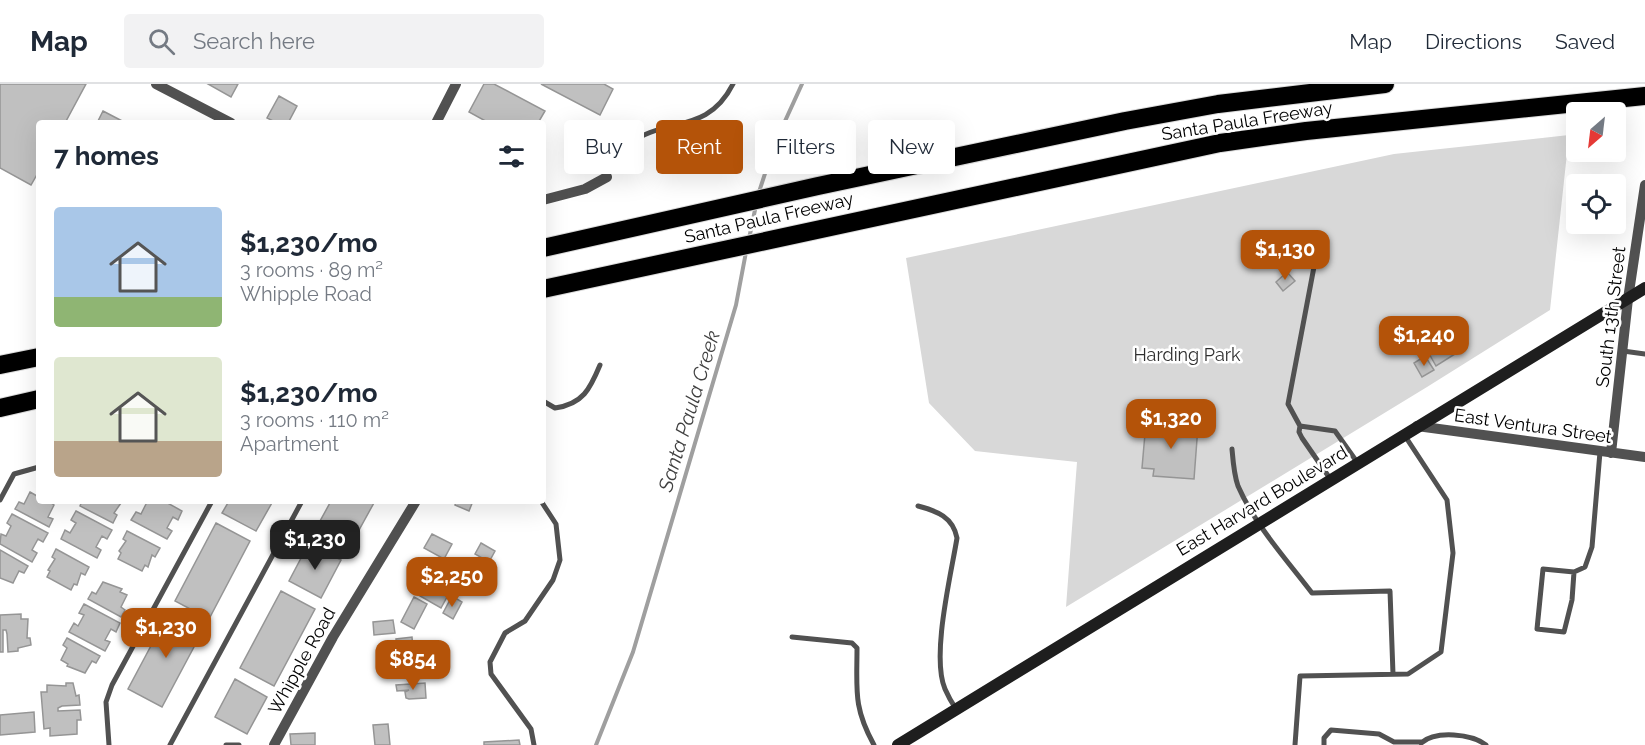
<!DOCTYPE html>
<html lang="en">
<head>
<meta charset="utf-8">
<style>
	:root { --surface:#fff; --page:#f2f2f3; --text:#1f2937; --muted:#747a83; --line:#e0e1e3; --accent:#b45309 }
	body { margin:0; font-family:Raleway,sans-serif; background:var(--page); color:var(--text); height:100vh; display:flex; flex-direction:column; font-size:22px; white-space:nowrap }
	* { box-sizing:border-box; margin:0 }
	p { font-size:20px; color:var(--muted) }
	.icon { flex:none; width:33px; height:33px; fill:none; stroke:currentColor; stroke-width:2; stroke-linecap:round; stroke-linejoin:round }
	.map { position:relative; flex:1; overflow:hidden }
	.details { position:absolute; left:36px; top:36px; width:510px; height:384px; display:flex; flex-direction:column; background:var(--surface); border-radius:6px; box-shadow:0 6px 24px #0002 }
	.details>* { flex:none }
	.hud { position:absolute; left:564px; top:36px; width:570px; height:54px; display:flex; gap:12px }
	.needle { width:39px; rotate:208deg }
	.controls { position:absolute; left:1566px; top:18px; display:grid; gap:12px }
	.controls a { display:grid; place-items:center; width:60px; height:60px; border-radius:6px; background:var(--surface); box-shadow:0 6px 24px #0002; font-size:30px }
	.price { position:absolute; translate:-50% -51px; padding:0 14px; border-radius:12px; background:var(--accent); color:#fff; font-size:20px; line-height:39px; filter:drop-shadow(0 2px 3px #0008) }
	.price::after { content:''; position:absolute; left:50%; top:36px; width:18px; height:14px; margin-left:-9px; background:inherit; clip-path:polygon(0 0,100% 0,50% 100%) }
	.price.on { background:#222; color:#fff }
	ul { padding:0; list-style:none }
	li { display:flex; align-items:center; gap:18px; height:150px; padding:0 18px }
	li span { display:grid; place-items:center; flex:none; width:168px; height:120px; border-radius:6px; color:#555 }
	li>.icon { margin-inline-start:auto }
	span .icon { width:72px; height:72px; fill:#fffc; stroke-width:1 }
	li b { font-size:26px }
	h2 { display:flex; justify-content:space-between; align-items:center; height:72px; padding:0 18px; font-size:26px }
	.tag { padding:0 21px; border-radius:6px; background:var(--surface); box-shadow:0 6px 24px #0002; font-size:21px; line-height:54px }
	.tag.on { background:var(--accent); color:#fff }
	header { display:flex; align-items:center; gap:36px; box-sizing:border-box; height:84px; padding:0 30px; background:var(--surface); border-bottom:2px solid var(--line) }
	header strong { font-size:28px }
	nav { display:flex; gap:33px; margin-inline-start:auto; font-size:21px }
	.search { width:420px; height:54px; background:var(--page); display:flex; align-items:center; gap:15px; box-sizing:border-box; padding:0 21px; border-radius:6px; color:var(--muted); font-size:22px }
	.map>svg:first-child { display:block }
	.green { fill:#d8d8d8 }
	.lines { fill:none; stroke-linecap:round; stroke-linejoin:round }
	.stream { stroke:#9f9f9f; stroke-width:4 }
	.building { fill:#c0c0c0; stroke:#959595; stroke-width:1.5 }
	.highway-casing { stroke:#dbdbdb; stroke-width:20 }
	.lane { stroke:#515151; stroke-width:5 }
	.street { stroke:#515151; stroke-width:10 }
	.secondary { stroke:#1e1e1e; stroke-width:12 }
	.highway { stroke:#000; stroke-width:18 }
	.labels { text-anchor:middle; stroke-width:5; stroke-linejoin:round; paint-order:stroke }
	.street-label { font-size:18px; fill:#000; stroke:#fff }
	.park-label { font-size:18px; fill:#2f2f2f; stroke:#fff }
	.water-label { font-size:20px; font-style:italic; fill:#404040; stroke:#fff }
</style>
</head>
<body>
<header>
<strong>Map</strong>
<div class="search"><svg class="icon" aria-label="search" viewBox="0 0 24 24"><circle cx="10" cy="10" r="6"/><path d="M15 15l6 6"/></svg>Search here</div>
<nav><a>Map</a><a>Directions</a><a>Saved</a></nav>
</header>
<div class="map">
<svg width="1645" height="661" viewBox="0 0 1645 661">
	<rect width="100%" height="100%" fill="#fff"/>
	<path class="green" d="M1569,51L1550,226L1427,303L1066,523L1077,378L975,367L929,319L906,174L1394,70Z"/>
	<g class="lines">
		<path class="stream" d="M758,111L775,59L802,0
			M749,155L756,121
			M596,661L633,568L736,221L746,168"/>
	</g>
	<path class="building" d="M0,0H86L65,39H39V87L31,101L0,84Z
		M208,0H238L231,13Z
		M484,0H494L545,27L538,39H489L469,28Z
		M541,0H604L613,5L600,31Z
		M279,12L297,22L288,39H277L267,34Z
		M103,27L126,39H97Z
		M1287,188L1295,197L1283,207L1276,198Z
		M1447,257L1455,270L1436,282L1427,266L1430,264L1432,267L1435,265L1433,262L1437,259L1439,262Z
		M1425,272L1434,286L1422,293L1414,279Z
		M1146,338L1198,342L1194,395L1153,392L1154,385L1142,384Z
		M30,408L37,412L39,410V417H48L54,421L48,433L53,435L49,443L15,425L19,418L24,420Z
		M82,417H119L121,419L114,429L117,431L113,439L80,422Z
		M142,417H164L182,427L178,436L173,433L167,444L172,447L167,455L131,436L136,428L141,430L146,420Z
		M229,417H273L256,447L222,429Z
		M331,417H375L348,466L314,448Z
		M456,417H473L469,427L455,421Z
		M76,427L112,446L107,455L102,452L96,463L101,466L97,474L61,455L65,446L70,449L76,439L71,436Z
		M12,430L48,449L43,458L38,455L32,466L37,469L32,478L0,460L1,450L6,452L11,442L7,439Z
		M216,439L250,457L209,535L175,517Z
		M127,447L160,464L155,473L152,471L148,483L145,481L142,487L118,475L121,469L119,467L126,457L123,455Z
		M432,450L452,460L444,475L424,464Z
		M309,459L341,476L321,514L289,497Z
		M481,459L495,467L489,478L475,470Z
		M56,465L89,483L85,491L81,489L77,501L74,500L71,506L47,493L50,487L48,486L55,475L52,473Z
		M0,466L28,482L24,489L19,487L13,499L0,494Z
		M436,481L458,493L441,524L420,512Z
		M103,498L122,505L120,508L127,511L121,523L125,526L121,533L88,515L92,508L96,510Z
		M281,507L315,525L274,602L240,584Z
		M452,512L462,518L453,535L443,529Z
		M414,513L427,520L414,545L401,538Z
		M84,520L120,539L116,548L111,545L105,556L110,558L105,567L69,548L74,539L78,542L84,531L79,529Z
		M169,528L203,546L162,623L128,605Z
		M21,530V535H28L27,554H30L31,561L18,564V567L8,568L7,550L6,546H3V568H0V531Z
		M393,536L395,549L374,551L373,538Z
		M412,553L413,565L397,566L396,555Z
		M67,554L100,572L96,579L92,577L85,589L67,582L68,580L61,576L67,564L63,561Z
		M430,562L432,582H423L422,573L418,574L417,563Z
		M235,595L267,613L247,650L215,633Z
		M66,599H73L76,612L79,611L80,621L62,622L58,624V627L80,626L81,636H77V650L50,652V644L44,645L41,608H47V601L66,602Z
		M425,599L426,614L409,615L406,614L405,608L409,606L397,607L396,601Z
		M34,628L35,648L0,651V631Z
		M388,640L390,661H375L373,641Z
		M315,649V661H291L290,650Z
		M519,656L520,661H484V658Z"/>
	<g class="lines">
		<defs>
			<path id="highway" d="M543,164L818,102L1125,37L1218,20L1385,0
				M543,205L1220,59L1306,47L1645,12
				M0,281L39,273
				M0,324L39,315"/>
		</defs>
		<use href="#highway" class="highway-casing"/>
		<path class="lane" d="M607,92C613,83 619,68 628,61C663,32 707,52 733,0
			M1623,267L1645,270
			M543,317L555,324C583,320 590,305 600,281
			M1300,342L1288,320L1317,167
			M1232,365C1233,377 1234,391 1238,402C1255,441 1286,475 1312,509L1390,507L1393,590
			M1331,396L1302,354L1299,348L1300,342L1335,347L1357,378
			M0,416L14,390L39,383
			M918,422C937,427 953,433 957,454C951,491 931,572 945,605C948,612 952,619 956,625
			M1574,488L1572,516L1564,548L1537,545L1543,485L1574,488L1585,483L1592,463L1600,368
			M792,553L852,559L857,564C857,606 853,623 874,661
			M1421,659C1436,646 1472,650 1486,661
			M109,661L106,618L112,601L212,417
			M170,661L302,417
			M226,661H239
			M534,661L531,645L491,590L490,578L505,549L525,537L553,496L560,476L556,440L541,417
			M1295,661L1300,592L1408,590L1441,568L1453,469L1447,416L1405,352
			M1324,661V654L1331,646L1379,650L1394,658H1421"/>
		<path class="street" d="M156,0L231,39
			M436,39L456,0
			M543,116L585,105L607,93
			M1417,342L1645,373
			M1611,369L1628,215L1645,101
			M274,661L333,553L416,417"/>
		<path class="secondary" d="M898,661L1645,204"/>
		<use href="#highway" class="highway"/>
	</g>
	<g class="labels">
		<g class="street-label">
			<text transform="translate(1247 37) rotate(-9)" y="6">Santa Paula Freeway</text>
			<text transform="translate(769 134) rotate(-13)" y="6">Santa Paula Freeway</text>
			<text transform="translate(1611 233) rotate(-83)" y="6">South 13th Street</text>
			<text transform="translate(1533 342) rotate(8)" y="6">East Ventura Street</text>
			<text transform="translate(1262 417) rotate(-31)" y="6">East Harvard Boulevard</text>
			<text transform="translate(302 577) rotate(-61)" y="6">Whipple Road</text>
		</g>
		<g class="park-label">
			<text x="1187" y="277">Harding Park</text>
		</g>
		<g class="water-label">
			<text transform="translate(689 327) rotate(-73)" y="7">Santa Paula Creek</text>
		</g>
	</g>
</svg>
<div class="controls">
<a><svg class="needle" viewBox="-14 -14 28 28"><path d="M0-13l5 13h-10z" fill="#e53935"/><path d="M0 13l5-13h-10z" fill="#747a83"/></svg></a>
<a><svg class="icon" aria-label="locate" viewBox="0 0 24 24"><circle cx="12" cy="12" r="6"/><path d="M12 2v4M12 18v4M2 12h4M18 12h4"/></svg></a>
</div>
<b class="price" style="left:1285px;top:197px">$1,130</b>
<b class="price" style="left:1424px;top:283px">$1,240</b>
<b class="price" style="left:1171px;top:366px">$1,320</b>
<b class="price on" style="left:315px;top:487px">$1,230</b>
<b class="price" style="left:452px;top:524px">$2,250</b>
<b class="price" style="left:166px;top:575px">$1,230</b>
<b class="price" style="left:413px;top:607px">$854</b>
<div class="hud">
<a class="tag">Buy</a>
<a class="tag on">Rent</a>
<a class="tag">Filters</a>
<a class="tag">New</a>
</div>
<section class="details">
<h2>7 homes<svg class="icon" aria-label="filters" viewBox="0 0 24 24"><path d="M4 7h16M4 17h16"/><circle cx="9" cy="7" r="2"/><circle cx="15" cy="17" r="2"/></svg></h2>
<ul>
<li><span style="background:linear-gradient(#a9c7e8 75%,#8fb573 0)"><svg class="icon" aria-label="home" viewBox="0 0 24 24"><path d="M3 11l9-7 9 7M6 9v11h12V9"/></svg></span><div><b>$1,230/mo</b><p>3 rooms · 89 m²</p><p>Whipple Road</p></div></li>
<li><span style="background:linear-gradient(#dfe7d0 70%,#b9a48a 0)"><svg class="icon" aria-label="home" viewBox="0 0 24 24"><path d="M3 11l9-7 9 7M6 9v11h12V9"/></svg></span><div><b>$1,230/mo</b><p>3 rooms · 110 m²</p><p>Apartment</p></div></li>
</ul>
</section>
</div>
</body>
</html>
